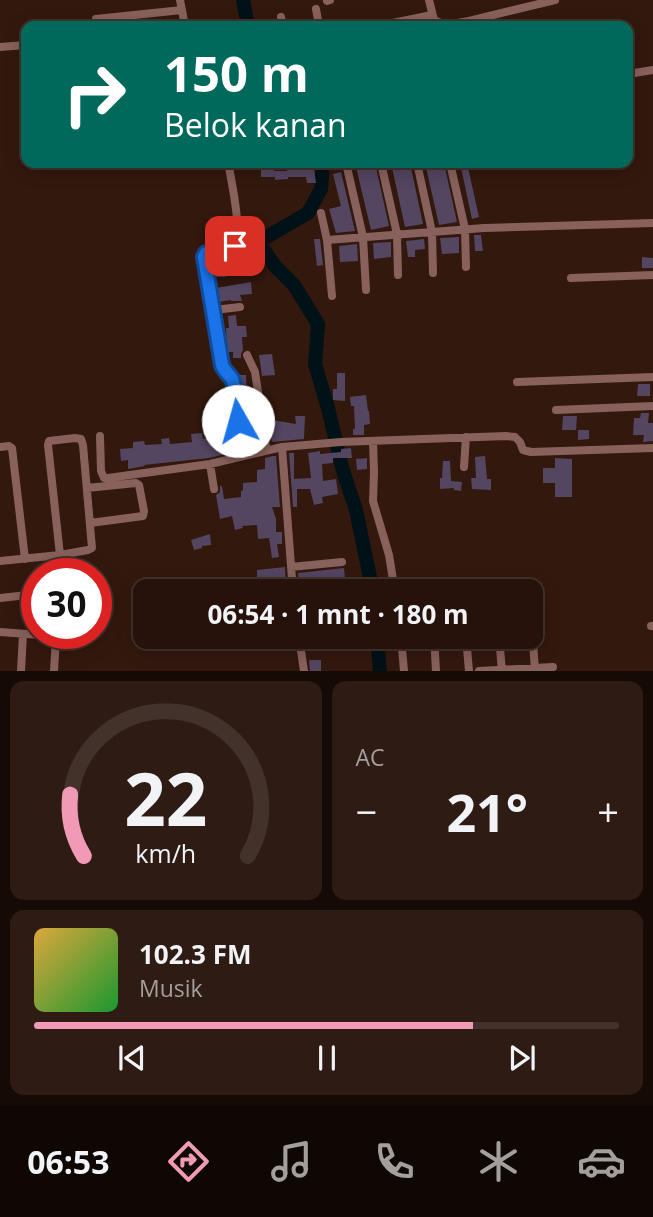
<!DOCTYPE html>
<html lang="id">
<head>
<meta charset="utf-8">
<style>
	:root { --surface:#26120a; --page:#2e1b13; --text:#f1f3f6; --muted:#a49e9c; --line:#42322b; --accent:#f09ab5 }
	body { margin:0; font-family:"Open Sans",sans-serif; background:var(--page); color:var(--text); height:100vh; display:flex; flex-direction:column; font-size:26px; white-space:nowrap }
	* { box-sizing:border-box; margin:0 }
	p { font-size:23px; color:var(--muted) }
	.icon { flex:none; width:38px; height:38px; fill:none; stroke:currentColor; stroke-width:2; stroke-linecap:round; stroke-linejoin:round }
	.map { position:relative; height:671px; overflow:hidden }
	.side { display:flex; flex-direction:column; gap:10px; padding:10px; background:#150a06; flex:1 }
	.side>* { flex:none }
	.hud { position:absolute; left:21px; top:21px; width:612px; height:147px; border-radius:14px; box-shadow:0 4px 18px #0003,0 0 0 2px var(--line); background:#00695c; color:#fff; overflow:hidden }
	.speed { position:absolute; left:21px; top:558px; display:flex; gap:14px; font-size:35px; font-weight:700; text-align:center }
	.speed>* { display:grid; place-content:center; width:91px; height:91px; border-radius:50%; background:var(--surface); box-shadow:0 4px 18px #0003,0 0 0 2px var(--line); line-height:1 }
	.speed .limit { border:10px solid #d22; background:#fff; color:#111 }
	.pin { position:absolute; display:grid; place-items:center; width:60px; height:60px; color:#fff; margin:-30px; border-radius:14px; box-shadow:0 4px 10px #0006 }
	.me { position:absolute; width:77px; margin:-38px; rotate:353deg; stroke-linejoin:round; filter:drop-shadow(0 0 5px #0008) }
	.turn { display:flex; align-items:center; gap:24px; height:147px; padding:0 28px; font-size:32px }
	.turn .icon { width:91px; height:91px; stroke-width:2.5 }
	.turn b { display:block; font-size:49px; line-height:60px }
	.big { font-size:52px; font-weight:700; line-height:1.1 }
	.side .card { flex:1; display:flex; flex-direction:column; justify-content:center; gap:10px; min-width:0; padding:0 24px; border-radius:14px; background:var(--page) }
	.side .dial { align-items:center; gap:0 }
	.dial svg { height:182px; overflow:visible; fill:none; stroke:var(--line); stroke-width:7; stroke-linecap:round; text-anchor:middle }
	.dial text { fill:var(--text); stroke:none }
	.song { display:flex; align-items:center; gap:21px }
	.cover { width:84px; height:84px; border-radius:10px; background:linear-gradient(135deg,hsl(40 70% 55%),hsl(130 70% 35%)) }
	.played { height:7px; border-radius:4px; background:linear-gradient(90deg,var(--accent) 75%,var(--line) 75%) }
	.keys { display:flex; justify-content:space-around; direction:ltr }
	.heat { display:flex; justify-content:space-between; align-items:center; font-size:38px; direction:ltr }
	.side .tiles { flex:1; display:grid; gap:10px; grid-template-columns:1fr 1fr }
	.card:last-child { grid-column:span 2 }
	.trip { position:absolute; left:133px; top:579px; width:410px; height:70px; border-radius:14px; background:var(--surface); box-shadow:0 4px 18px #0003,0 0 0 2px var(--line); font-weight:700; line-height:70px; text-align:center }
	.tab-bar { display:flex; height:112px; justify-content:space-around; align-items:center; background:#0f0704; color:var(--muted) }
	.tab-bar .icon { width:49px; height:49px }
	.tab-bar .selected { color:var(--accent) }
	.tab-bar b { font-size:32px; color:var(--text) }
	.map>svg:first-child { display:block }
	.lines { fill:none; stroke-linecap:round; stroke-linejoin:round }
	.river { stroke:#001117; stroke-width:14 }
	.building { fill:#544560 }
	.street { stroke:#88615c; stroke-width:8 }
	.route-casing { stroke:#114b97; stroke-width:18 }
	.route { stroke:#1a73e8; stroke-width:12 }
</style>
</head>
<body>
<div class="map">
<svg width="653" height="671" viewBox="0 0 653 671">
	<rect width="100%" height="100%" fill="#33180d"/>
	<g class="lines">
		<path class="river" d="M243,0L248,26
			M323,163L321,189L308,213L258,242L275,266L294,285L318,324L315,364L328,408L343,471L356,510L373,592
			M377,637L380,671"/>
	</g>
	<path class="building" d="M261,163H274V171H287L286,163H298V169L314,168L316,183H307L306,177H288V179L275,180V177H261Z
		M355,163H375L389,226L371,230Z
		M391,163H410L423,224L405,227Z
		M425,163H444L457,222L439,225Z
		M460,163H467L479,217L472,219Z
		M341,172L355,231L336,233L329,209L341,206L333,174Z
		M474,235H481L483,251H475Z
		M459,237V253L442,254L440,238Z
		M314,239H320L323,265L317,266Z
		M424,239L425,249L415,250V257H408L406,241Z
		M391,242V257L374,259L373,243Z
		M357,244L358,261L340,262L339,246Z
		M642,257L653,258V268H642Z
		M216,265H226V277H216Z
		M251,282L252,294L240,295L242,301H231V300L218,302L216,288Z
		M236,315L237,326H246L247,337H242L243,350L241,354V358H233V352H227L226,328H229L228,316Z
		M272,354L275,375L262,376L259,355Z
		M337,373H345V401L333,400V389H337Z
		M237,375H246L247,394H249L250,404L242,405L240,380Z
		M638,384H650V396H637Z
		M366,395L368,411H369L370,424L364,425V435H353V429H355L354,406H351L350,397Z
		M641,413H649L648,423H653V441L643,442L644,435H633L634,418H640Z
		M295,416H305L304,439L272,442L271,430L272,420L296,424Z
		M563,416H577L576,430H562Z
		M257,426L259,446L209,458L144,465L145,466L128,469V460L121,461L120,449L133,448V442L144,441L145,445L162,444L161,439L169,438L170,444L192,442L191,434L202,433L203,439L220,435V433L236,432V427L241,429Z
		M578,430H589V439L578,440Z
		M351,448L352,458H333V463L322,464L323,481L336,479L338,494L322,497L323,503L314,505L310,489H297V507H293L289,453H294V479L311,478L308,453L320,451V454L341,452V449Z
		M273,456H276L280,507H272L276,519V532H282V544H277L279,557L272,558L269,538L258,539L257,525L242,526L243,528L235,530L232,516L220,519L216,495L220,492V486H222L224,499L241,497V491L243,490V483L257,482V470L265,469V458Z
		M485,456L487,479H491V490L472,489L471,478H476L475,457Z
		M367,458V469L357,470L356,459Z
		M555,458L572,459V497H555V483H543V468H555Z
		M443,461H450L451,481L462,482L461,491L454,490V488L440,489V478H442Z
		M210,534L211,545L202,546V548L194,550L191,540Z
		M285,567L286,591L260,592V586H257V570Z
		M344,568L345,578H350V587L317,591H299L298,573Z
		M309,660H321V671H310Z"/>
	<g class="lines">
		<path class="street" d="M180,0L185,26
			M429,0L434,20L445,25L469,21L555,0
			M327,1L330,0
			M316,9L319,26
			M281,17L283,26
			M96,19L182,10
			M378,26L432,15
			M0,47L26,45
			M628,74L653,70
			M210,163L212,166L226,165L229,167C232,185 242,230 235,246L206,253L204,256L222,365L224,371L233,381L237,421L240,422L263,419L266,449
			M346,163L363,237L366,290
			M381,163L397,234L398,275
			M417,163L432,232L433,273
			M450,163L465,229L466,267
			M321,213L327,240L332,296
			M327,240L484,228L653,223
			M571,278L653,275
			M214,310L240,307
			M247,355L255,372L262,419
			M517,382L653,377
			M556,410L653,406
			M100,436L101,471L104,478H108L210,464L282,447L341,442L506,436L515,437L520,442L523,450L531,452L653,448
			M75,438L81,439L83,445L92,548L88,550L60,555L48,445L49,441Z
			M373,441L374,472L373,501L389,555L395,592
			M0,447L9,446L12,448L25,559
			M282,447L293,592
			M210,464L214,489
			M464,467L466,437
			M87,488L136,483L139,485L144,511L143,516L90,523
			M0,561L60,555L62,574
			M291,567L342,562
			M0,598L37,594
			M651,626H653
			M532,627L535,671
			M0,632L54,636L56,638L54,671
			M299,637L304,671
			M401,637L404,671
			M434,637L436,671
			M466,637L469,671
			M499,637L502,671
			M21,671L23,634
			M479,671L553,667"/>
	</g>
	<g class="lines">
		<defs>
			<path id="route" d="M235,246L206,253L204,257L222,365C224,371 229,374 232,379C236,385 234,411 238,421"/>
		</defs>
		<use href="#route" class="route-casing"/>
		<use href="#route" class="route"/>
	</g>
</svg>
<div class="speed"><div class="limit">30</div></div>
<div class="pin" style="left:235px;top:246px;background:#d93025"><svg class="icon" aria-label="arrive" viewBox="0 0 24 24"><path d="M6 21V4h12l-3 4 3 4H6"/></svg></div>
<svg class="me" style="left:238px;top:421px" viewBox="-20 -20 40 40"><circle r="19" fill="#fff"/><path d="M0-13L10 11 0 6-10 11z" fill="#1a73e8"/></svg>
<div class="trip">06:54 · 1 mnt · 180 m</div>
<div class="hud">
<div class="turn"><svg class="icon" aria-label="right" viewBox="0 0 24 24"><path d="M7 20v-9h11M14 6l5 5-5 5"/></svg><div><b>150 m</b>Belok kanan</div></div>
</div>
</div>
<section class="side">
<div class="tiles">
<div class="card dial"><svg viewBox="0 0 100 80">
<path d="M14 69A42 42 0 1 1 86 69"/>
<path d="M14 69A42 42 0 0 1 8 42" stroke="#f09ab5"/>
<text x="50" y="56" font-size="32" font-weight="700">22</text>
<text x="50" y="72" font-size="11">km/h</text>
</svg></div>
<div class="card"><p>AC</p>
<div class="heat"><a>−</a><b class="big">21°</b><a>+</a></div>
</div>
<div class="card">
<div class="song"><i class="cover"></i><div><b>102.3 FM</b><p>Musik</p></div></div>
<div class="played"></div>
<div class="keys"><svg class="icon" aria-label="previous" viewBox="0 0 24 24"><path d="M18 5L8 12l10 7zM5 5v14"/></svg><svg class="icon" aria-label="pause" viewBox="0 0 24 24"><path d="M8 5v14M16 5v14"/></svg><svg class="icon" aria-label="next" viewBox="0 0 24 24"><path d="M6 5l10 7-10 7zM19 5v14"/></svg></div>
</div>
</div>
</section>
<nav class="tab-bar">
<b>06:53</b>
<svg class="icon selected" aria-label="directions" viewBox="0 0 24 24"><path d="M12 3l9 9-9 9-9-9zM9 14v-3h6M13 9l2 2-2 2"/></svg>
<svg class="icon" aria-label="music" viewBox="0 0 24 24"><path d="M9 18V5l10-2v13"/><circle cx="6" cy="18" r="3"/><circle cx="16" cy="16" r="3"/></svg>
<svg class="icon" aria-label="phone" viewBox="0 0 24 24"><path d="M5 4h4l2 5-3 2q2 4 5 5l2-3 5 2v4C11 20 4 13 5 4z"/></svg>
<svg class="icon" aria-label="climate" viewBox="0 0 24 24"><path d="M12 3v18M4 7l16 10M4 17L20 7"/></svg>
<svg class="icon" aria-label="car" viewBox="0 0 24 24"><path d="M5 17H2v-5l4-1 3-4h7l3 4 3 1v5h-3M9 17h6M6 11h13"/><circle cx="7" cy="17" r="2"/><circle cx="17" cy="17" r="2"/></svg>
</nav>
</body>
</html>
